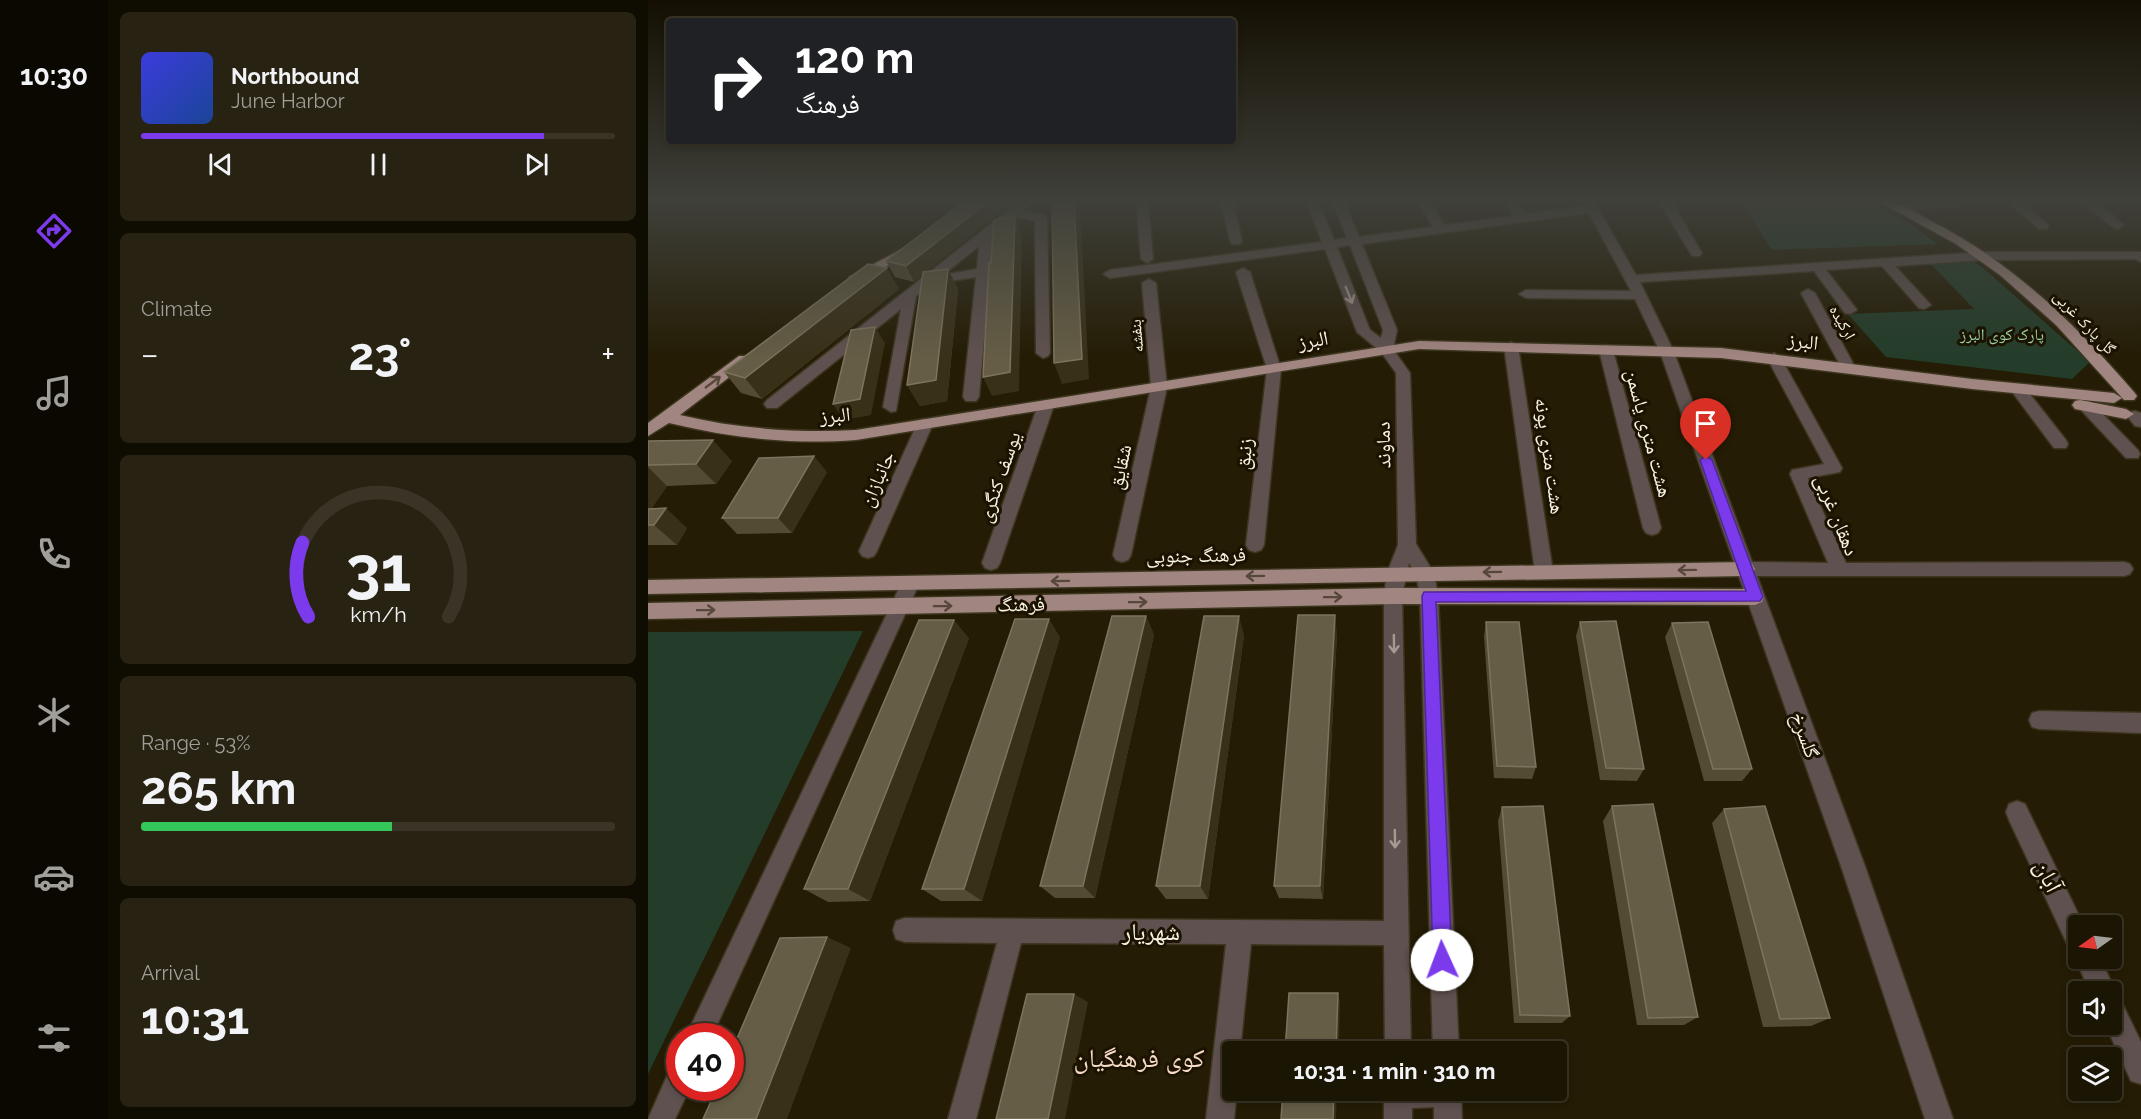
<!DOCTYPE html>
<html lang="en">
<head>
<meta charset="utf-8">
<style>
	:root { --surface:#1b1503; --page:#282212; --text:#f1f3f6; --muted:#a09f9a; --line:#393425; --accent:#7c3aed }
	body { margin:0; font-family:Raleway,"Noto Naskh Arabic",sans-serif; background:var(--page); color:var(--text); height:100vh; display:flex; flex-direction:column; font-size:22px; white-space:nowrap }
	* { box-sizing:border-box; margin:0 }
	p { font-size:20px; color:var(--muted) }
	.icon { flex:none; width:33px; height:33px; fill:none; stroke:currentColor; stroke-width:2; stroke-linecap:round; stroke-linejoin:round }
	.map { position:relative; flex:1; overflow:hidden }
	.drawer { display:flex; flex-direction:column; gap:12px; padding:12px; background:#0f0c02; width:540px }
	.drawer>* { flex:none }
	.guide { position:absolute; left:18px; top:18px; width:570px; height:126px; border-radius:6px; box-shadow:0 3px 9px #0003,0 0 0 2px var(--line); background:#202124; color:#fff; overflow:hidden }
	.needle { width:39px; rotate:256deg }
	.controls { position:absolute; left:1420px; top:915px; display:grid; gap:12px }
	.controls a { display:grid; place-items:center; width:54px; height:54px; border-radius:6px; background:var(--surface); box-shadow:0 3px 9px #0003,0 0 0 2px var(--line); font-size:30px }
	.speed { position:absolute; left:18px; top:1023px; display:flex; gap:12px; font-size:30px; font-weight:700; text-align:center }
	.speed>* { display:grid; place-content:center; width:78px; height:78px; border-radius:50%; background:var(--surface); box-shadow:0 3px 9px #0003,0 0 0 2px var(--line); line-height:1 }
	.speed .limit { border:9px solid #d22; background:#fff; color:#111 }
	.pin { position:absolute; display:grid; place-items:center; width:51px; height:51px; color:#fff; margin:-62px -26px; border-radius:50% 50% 50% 0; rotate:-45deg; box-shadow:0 0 6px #0007 }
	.pin .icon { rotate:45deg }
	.me { position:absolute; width:66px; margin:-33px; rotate:358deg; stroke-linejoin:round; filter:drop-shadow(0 0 4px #0008) }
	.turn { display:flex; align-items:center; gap:21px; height:126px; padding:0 30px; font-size:27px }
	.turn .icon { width:78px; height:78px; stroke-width:2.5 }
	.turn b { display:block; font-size:42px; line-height:51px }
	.big { font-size:45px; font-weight:700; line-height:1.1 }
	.drawer .widget { flex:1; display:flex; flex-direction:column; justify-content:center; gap:9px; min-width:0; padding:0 21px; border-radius:9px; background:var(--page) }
	.drawer .dial { align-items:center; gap:0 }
	.dial svg { height:156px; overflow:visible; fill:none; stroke:var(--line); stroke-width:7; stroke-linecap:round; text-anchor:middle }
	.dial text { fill:var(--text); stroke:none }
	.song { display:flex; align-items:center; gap:18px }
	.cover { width:72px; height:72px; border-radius:9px; background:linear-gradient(135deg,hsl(240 70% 55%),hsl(220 70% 35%)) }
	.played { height:6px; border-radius:3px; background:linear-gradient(90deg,var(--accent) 85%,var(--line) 85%) }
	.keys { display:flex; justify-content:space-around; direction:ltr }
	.heat { display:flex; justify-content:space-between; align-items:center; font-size:33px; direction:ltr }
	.charge { height:9px; border-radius:4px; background:linear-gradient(90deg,#34c759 53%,var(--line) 0) }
	.trip { position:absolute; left:574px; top:1041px; width:345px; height:60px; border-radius:6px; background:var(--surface); box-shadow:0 3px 9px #0003,0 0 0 2px var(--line); font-weight:700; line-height:60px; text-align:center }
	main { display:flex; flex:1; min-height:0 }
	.menu { display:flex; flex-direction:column; width:108px; justify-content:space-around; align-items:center; background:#0b0801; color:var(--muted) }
	.menu .icon { width:42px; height:42px }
	.menu .current { color:var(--accent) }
	.menu b { font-size:27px; color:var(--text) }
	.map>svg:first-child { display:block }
	.green { fill:#243d2a }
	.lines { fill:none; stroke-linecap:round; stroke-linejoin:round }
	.minor-casing { stroke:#3d361f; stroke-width:3 }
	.major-casing { stroke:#3d361f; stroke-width:3 }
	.minor { fill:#5f514f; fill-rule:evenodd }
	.major { fill:#a18580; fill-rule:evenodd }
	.wall { fill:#534b32 }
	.shaded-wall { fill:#393018 }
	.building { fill:#655d45; stroke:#7c745e; stroke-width:1.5 }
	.oneway { stroke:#a49a92 }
	.oneway2 { stroke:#57463a }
	.route { fill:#7c3aed; stroke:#51269a; stroke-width:1.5 }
	.labels { text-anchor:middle; stroke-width:6; stroke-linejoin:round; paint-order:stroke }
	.far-street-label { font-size:16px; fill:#f8f3e4; stroke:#1b1300 }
	.far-park-label { font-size:16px; fill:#9bd2a7; stroke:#1b1300 }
	.street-label { font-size:20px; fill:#f8f3e4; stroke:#1b1300 }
	.near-street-label { font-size:24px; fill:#f8f3e4; stroke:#1b1300 }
	.near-neighbourhood-label { font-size:26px; fill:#f6dbc7; stroke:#1b1300 }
</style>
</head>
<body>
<main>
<nav class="menu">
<b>10:30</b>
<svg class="icon current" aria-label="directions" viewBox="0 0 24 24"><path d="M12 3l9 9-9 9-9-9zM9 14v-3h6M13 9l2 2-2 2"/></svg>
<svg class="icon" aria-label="music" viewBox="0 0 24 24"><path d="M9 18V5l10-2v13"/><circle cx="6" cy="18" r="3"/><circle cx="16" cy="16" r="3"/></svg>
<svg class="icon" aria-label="phone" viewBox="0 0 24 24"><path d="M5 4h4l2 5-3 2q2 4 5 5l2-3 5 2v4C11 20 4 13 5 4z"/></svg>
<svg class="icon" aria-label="climate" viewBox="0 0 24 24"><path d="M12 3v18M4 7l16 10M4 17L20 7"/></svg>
<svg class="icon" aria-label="car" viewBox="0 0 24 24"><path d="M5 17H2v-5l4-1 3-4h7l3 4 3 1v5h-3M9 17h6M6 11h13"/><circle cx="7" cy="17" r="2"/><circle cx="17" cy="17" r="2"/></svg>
<svg class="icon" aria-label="filters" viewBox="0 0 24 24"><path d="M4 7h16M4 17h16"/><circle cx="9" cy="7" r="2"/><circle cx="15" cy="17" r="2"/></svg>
</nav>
<section class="drawer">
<div class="widget">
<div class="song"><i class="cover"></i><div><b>Northbound</b><p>June Harbor</p></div></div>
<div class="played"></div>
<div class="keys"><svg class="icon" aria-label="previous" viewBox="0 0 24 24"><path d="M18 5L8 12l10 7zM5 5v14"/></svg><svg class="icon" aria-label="pause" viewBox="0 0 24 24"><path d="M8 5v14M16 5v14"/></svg><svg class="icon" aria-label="next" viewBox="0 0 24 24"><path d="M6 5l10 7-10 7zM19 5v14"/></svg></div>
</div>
<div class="widget"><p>Climate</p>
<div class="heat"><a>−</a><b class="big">23°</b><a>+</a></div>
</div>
<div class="widget dial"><svg viewBox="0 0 100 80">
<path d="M14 69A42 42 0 1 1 86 69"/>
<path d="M14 69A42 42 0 0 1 11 31" stroke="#7c3aed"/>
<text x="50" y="56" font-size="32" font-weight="700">31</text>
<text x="50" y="72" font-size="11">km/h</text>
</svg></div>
<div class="widget"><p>Range · 53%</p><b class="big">265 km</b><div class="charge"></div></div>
<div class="widget"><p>Arrival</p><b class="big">10:31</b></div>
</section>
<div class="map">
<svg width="1493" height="1119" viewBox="0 0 1493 1119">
	<rect width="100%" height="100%" fill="#241c04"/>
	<path class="green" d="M1092,201H1219L1264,225L1289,244L1124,250Z
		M1319,257L1334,267L1442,362L1424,379L1238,357L1200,314L1326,309L1281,262Z
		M215,631L0,1074V632Z"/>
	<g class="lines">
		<defs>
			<path id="minor" d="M372,201H386L375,211L397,215L399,218L402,353L400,356L395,358L388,353L387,221L367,217L345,235L331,397L328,401H318L315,397L328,277L283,284L268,296L248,411L243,412L235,407L253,309L129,408H119L116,404L119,400ZM331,246L329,269L295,275Z
				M488,201H500L505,259L499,263L493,259Z
				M573,201H585L594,241L592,244H584L582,241Z
				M658,201H670L686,240L699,238L684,201H696L711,237L785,227L770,201H782L796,225L866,216L857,201H869L877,214L937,206L934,201H946L988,275L1335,252H1493V262L1487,259L1335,260L1247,266L1283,305L1276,309L1271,308L1234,266L1178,270L1209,310L1202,314L1197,313L1166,271L992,282L1026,352L1104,562L1180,563L1142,474L1144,470L1176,464L1119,358L1126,353L1133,358L1194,468L1192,472L1160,478L1198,563L1476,562L1482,564L1485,569L1482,574L1476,576H1109L1218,869L1305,1119H1277L1194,869L1012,352L987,299L878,298L871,294L878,290L983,291L941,213L714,244L749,330L745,349L762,373L768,544L786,573L790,596L811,1052H785L772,596L768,574L761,563L754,596L763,1052H737L736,945L603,944L592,1052H585V1090H589L586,1119H558L578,944L373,943L328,1119H300L349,943L257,942L248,939L245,930L248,921L257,918L736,921V596L739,573L750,545L748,373L733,352L709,332L677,249L462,278L455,274L462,270L674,242ZM702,245L735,330L733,338L722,330L689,247Z
				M1011,201H1023L1054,253L1052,256H1044Z
				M1276,201H1319L1313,205L1248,212L1242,208L1248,204Z
				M1359,201H1373L1401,226L1399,229H1391Z
				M1433,201H1447L1476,225L1470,229L1466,228Z
				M595,268L602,272L633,369L616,545L613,550L607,552L601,550L598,545L619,369L588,272Z
				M501,279L508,283L519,387L483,555L480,560L474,562L468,560L465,555L503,387L494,283Z
				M1160,289L1167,293L1207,367L1205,370H1195L1193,367L1153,293Z
				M863,342L870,346L905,572L902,577L896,579L890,577L887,572L856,346Z
				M958,345L965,350L1013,528L1010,533L1004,535L998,533L995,528L951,350Z
				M1373,388L1378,389L1418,440L1420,444L1418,448H1406L1368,397L1365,393L1368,389Z
				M398,400L406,405L352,563L349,568L343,570L337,568L334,563L390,405Z
				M1438,401L1443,402L1490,450L1492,454L1490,458H1478L1433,410L1430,406Z
				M1487,411L1493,413V427L1487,426L1479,416L1482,412Z
				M277,419L283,420L285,424L229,551L226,556L220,558L214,556L211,551L269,424L271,420Z
				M262,577L269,579L271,584L64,1036H38L253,584L255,579Z
				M1391,711L1493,713V733L1391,729L1384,727L1381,720L1384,713Z
				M1369,801L1377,804L1436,926H1431V958H1452L1468,992L1465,998L1473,1001L1493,1042V1084L1483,1081L1457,1024H1464V992H1442L1427,958L1429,952L1422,950L1361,820L1358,812L1361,804Z
				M32,1066V1088H42L27,1119H0L22,1069Z
				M736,1090H813L814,1119H786V1107L764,1108V1119H736Z"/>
			<path id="major" d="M1230,201C1251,201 1267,212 1285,222C1365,263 1428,325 1486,392L1489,396L1486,400H1476L1408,325L1352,275L1308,244Z
				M260,246L264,247L266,250L264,253L213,280L208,281L201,277Z
				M771,341L1073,348L1324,379L1466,393L1474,398L1466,403L1324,389L1073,358L771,349L208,440C144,445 83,438 21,423L0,436V423L91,356H101L103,359L101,362L32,415C90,429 149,433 208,430Z
				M1432,400L1478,409L1486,414L1478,419L1427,409L1424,405L1427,401Z
				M1098,562L1104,564L1107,569L1104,574L1098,576L0,594V580Z
				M745,588L1107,589L1114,592L1116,597L1114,602L1107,605L745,604L0,619V603Z"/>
		</defs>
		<use href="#minor" class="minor-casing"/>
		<use href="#major" class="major-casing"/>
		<use href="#minor" class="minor"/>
		<use href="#major" class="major"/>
	</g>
	<path class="wall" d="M317,201H366L278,272L300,269L310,289L299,401L272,406L259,385L274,275L266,282L247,277L238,261Z
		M251,289L114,399L93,393L76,372Z
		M0,441L84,461L68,484L19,486L3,509L39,528L29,545H0Z
		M179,472L144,533L89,534L74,518Z
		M498,616L506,635L447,898H407L392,886Z
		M838,622L888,767L884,779L846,778L836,636Z
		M932,622L996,769L989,781L952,780L928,636Z
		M1024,623L1104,769L1094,781H1056L1017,637Z
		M689,634L675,899L631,898L626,886Z
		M596,635L560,899H518L508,886Z
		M412,637L334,901H293L274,889Z
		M321,638L222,901L180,902L156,889Z
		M964,806L1050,1017L1036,1025H989L955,821Z
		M854,807L922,1016L914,1023H866L850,821Z
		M1076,809L1182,1018L1163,1026L1115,1027L1064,823Z"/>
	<path class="shaded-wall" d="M341,201H366L266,282L258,266Z
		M426,201H431L432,205L441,379L414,384L406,363Z
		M367,217L374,235L371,391L344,396L335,377Z
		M239,268L251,289L114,399L97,378Z
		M300,269L310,289L299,401L272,406L259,385Z
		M227,327L237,343L223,415L196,420L185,404Z
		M65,440L84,461L68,484L48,464Z
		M166,456L179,472L144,533L130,518Z
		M0,467L19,486L0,513Z
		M18,508L39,528L29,545L6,525Z
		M687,615L689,634L675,899L672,886Z
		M498,616L506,635L447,898L435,886Z
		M591,616L596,635L560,899L552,886Z
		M401,619L412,637L334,901L316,889Z
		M306,620L321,638L222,901L200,889Z
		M179,937L203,948L139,1119H108Z
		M690,993L692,1002L691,1052H688Z
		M426,994L440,1002L417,1119H400Z
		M686,1090H689L688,1119H685Z"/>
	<path class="building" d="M317,201H341L258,266L238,261Z
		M404,201H426L434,359L406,363Z
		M367,217L362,372L335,377L341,263H343L346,220Z
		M220,264L239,268L97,378L76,372Z
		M300,269L288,380L259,385L275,272Z
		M227,327L212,399L185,404L203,330Z
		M65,440L48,464L0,465V441Z
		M166,456L130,518H74L111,458Z
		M18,508L6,525H0V509Z
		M650,615H687L672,886H626Z
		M464,616H498L435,886H392Z
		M556,616H591L552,886H508Z
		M367,619H401L316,889H274Z
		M271,620H306L200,889H156Z
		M968,621L996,769L958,768L932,622Z
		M838,622H871L888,767L849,766Z
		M1060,622L1104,769H1065L1024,623Z
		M1005,804L1050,1017L1000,1018L964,806Z
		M895,806L922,1016L872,1015L854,807Z
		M1117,806L1182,1018L1132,1019L1076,809Z
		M179,937L108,1119H55L69,1088H82V1055L132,938Z
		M641,993H690L688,1052H637Z
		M379,994H426L400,1119H348Z
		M635,1090H686L685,1119H633Z"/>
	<defs><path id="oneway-shaft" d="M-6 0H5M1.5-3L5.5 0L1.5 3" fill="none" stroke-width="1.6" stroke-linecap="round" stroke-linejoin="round" transform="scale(1.5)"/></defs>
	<g class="oneway">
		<use href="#oneway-shaft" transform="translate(701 295) rotate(68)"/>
		<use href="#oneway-shaft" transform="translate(746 644) rotate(89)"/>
		<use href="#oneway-shaft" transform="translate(747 839) rotate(89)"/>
	</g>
	<g class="oneway2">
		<use href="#oneway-shaft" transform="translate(65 382) rotate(-37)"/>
		<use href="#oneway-shaft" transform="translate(1039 570) rotate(179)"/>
		<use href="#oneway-shaft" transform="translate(844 572) rotate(179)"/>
		<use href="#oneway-shaft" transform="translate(607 576) rotate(179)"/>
		<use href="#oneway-shaft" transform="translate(412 581) rotate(179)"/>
		<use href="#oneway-shaft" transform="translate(685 597) rotate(-1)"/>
		<use href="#oneway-shaft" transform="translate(490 602) rotate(-1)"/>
		<use href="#oneway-shaft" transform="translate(295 606) rotate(-1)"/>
		<use href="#oneway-shaft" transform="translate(58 610) rotate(-1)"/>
	</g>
	<linearGradient id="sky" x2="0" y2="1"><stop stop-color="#140f02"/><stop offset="0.56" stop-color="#3f403a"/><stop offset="1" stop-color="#3f403a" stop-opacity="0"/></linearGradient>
	<rect width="1493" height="358" fill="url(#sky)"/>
	<path class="route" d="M1058,456L1064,460L1115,597L1112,601L788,602L804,960L801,967L794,970L788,967L785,960L774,596L776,592L1098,591L1052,460Z"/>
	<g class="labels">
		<g class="far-street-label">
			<text transform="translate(1195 322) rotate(61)" y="6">ارکیده</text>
			<text transform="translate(1437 322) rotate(46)" y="6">گل پارک غربی</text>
			<text transform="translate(488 336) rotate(-95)" y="6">بنفشه</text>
		</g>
		<g class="far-park-label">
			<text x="1354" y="340">پارک کوی البرز</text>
		</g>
		<g class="street-label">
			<text transform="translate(665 340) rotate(-10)" y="7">البرز</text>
			<text transform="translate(1155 341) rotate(7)" y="7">البرز</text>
			<text transform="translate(187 415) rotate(-5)" y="7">البرز</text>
			<text transform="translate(1001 433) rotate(75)" y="7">هشت متری یاسمن</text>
			<text transform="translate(735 445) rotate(-91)" y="7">دماوند</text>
			<text transform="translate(596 454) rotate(-84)" y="7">زنبق</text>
			<text transform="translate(902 456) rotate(82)" y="7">هشت متری پونه</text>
			<text transform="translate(472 467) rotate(-78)" y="7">شقایق</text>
			<text transform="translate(351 477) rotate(-71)" y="7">یوسف کنگری</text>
			<text transform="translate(229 479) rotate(-66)" y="7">جانبازان</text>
			<text transform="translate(1189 515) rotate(68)" y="7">دهقان غربی</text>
			<text transform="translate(548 555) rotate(-1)" y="7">فرهنگ جنوبی</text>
			<text transform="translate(373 604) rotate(-1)" y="7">فرهنگ</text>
			<text transform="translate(1157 735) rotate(70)" y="7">گلسرخ</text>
		</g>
		<g class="near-street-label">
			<text transform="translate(1400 876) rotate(64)" y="8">آبان</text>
			<text x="503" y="940">شهریار</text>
		</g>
		<g class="near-neighbourhood-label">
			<text x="491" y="1067">کوی فرهنگیان</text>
		</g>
	</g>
</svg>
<div class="controls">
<a><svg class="needle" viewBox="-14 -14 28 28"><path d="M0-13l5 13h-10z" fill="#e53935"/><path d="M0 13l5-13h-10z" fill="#a09f9a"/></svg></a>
<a><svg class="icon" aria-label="sound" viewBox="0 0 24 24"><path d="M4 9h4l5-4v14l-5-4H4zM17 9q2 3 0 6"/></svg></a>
<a><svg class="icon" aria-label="layers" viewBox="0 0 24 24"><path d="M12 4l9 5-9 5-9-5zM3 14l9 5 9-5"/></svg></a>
</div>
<div class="speed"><div class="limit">40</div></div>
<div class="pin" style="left:1058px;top:460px;background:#d93025"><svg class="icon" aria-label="arrive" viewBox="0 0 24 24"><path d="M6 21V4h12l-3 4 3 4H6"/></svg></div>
<svg class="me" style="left:794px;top:960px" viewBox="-20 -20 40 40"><circle r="19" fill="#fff"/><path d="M0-13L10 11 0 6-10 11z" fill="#7c3aed"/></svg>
<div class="trip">10:31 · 1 min · 310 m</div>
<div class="guide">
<div class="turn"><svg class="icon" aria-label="right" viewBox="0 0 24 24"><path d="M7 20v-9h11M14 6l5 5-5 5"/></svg><div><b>120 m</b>فرهنگ</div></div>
</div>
</div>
</main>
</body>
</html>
